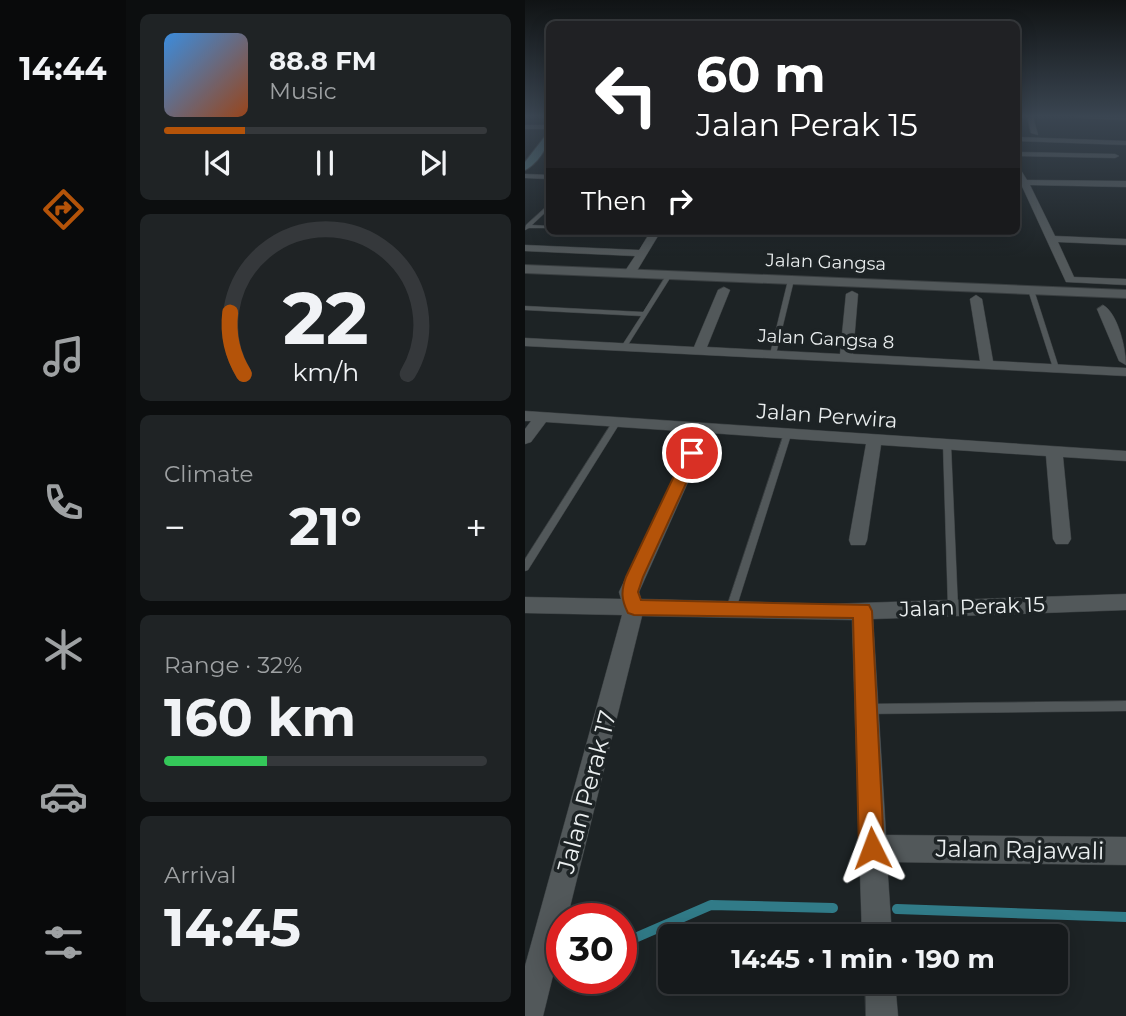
<!DOCTYPE html>
<html lang="en">
<head>
<meta charset="utf-8">
<style>
	:root { --surface:#161a1c; --page:#1f2325; --text:#f1f3f6; --muted:#9ea1a3; --line:#35383b; --accent:#b45309 }
	body { margin:0; font-family:Montserrat,sans-serif; background:var(--page); color:var(--text); height:100vh; display:flex; flex-direction:column; font-size:26px; white-space:nowrap }
	* { box-sizing:border-box; margin:0 }
	p { font-size:23px; color:var(--muted) }
	.icon { flex:none; width:38px; height:38px; fill:none; stroke:currentColor; stroke-width:2; stroke-linecap:round; stroke-linejoin:round }
	.map { position:relative; flex:1; overflow:hidden }
	.drawer { display:flex; flex-direction:column; gap:14px; padding:14px; background:#0c0e0f; width:399px }
	.drawer>* { flex:none }
	.banner { position:absolute; left:21px; top:21px; width:474px; height:214px; border-radius:10px; box-shadow:0 4px 18px #0003,0 0 0 2px var(--line); background:#202124; color:#fff; overflow:hidden }
	.speed { position:absolute; left:21px; top:903px; display:flex; gap:14px; font-size:35px; font-weight:700; text-align:center }
	.speed>* { display:grid; place-content:center; width:91px; height:91px; border-radius:50%; background:var(--surface); box-shadow:0 4px 18px #0003,0 0 0 2px var(--line); line-height:1 }
	.speed .limit { border:10px solid #d22; background:#fff; color:#111 }
	.pin { position:absolute; display:grid; place-items:center; width:60px; height:60px; color:#fff; margin:-30px; border:4px solid #fff; border-radius:50%; box-shadow:0 2px 7px #0007 }
	.me { position:absolute; width:77px; margin:-38px; rotate:357deg; stroke-linejoin:round; filter:drop-shadow(0 0 5px #0008) }
	.turn { display:flex; align-items:center; gap:24px; height:147px; padding:0 35px; font-size:32px }
	.turn .icon { width:91px; height:91px; stroke-width:2.5 }
	.turn b { display:block; font-size:49px; line-height:60px }
	.then { display:flex; align-items:center; height:66px; padding:0 35px; background:#0003; gap:14px; font-size:26px }
	.big { font-size:52px; font-weight:700; line-height:1.1 }
	.drawer .tile { flex:1; display:flex; flex-direction:column; justify-content:center; gap:10px; min-width:0; padding:0 24px; border-radius:10px; background:var(--page) }
	.drawer .dial { align-items:center; gap:0 }
	.dial svg { height:182px; overflow:visible; fill:none; stroke:var(--line); stroke-width:7; stroke-linecap:round; text-anchor:middle }
	.dial text { fill:var(--text); stroke:none }
	.song { display:flex; align-items:center; gap:21px }
	.cover { width:84px; height:84px; border-radius:10px; background:linear-gradient(135deg,hsl(210 70% 55%),hsl(20 70% 35%)) }
	.played { height:7px; border-radius:4px; background:linear-gradient(90deg,var(--accent) 25%,var(--line) 25%) }
	.keys { display:flex; justify-content:space-around; direction:ltr }
	.heat { display:flex; justify-content:space-between; align-items:center; font-size:38px; direction:ltr }
	.charge { height:10px; border-radius:5px; background:linear-gradient(90deg,#34c759 32%,var(--line) 0) }
	.trip { position:absolute; left:133px; top:924px; width:410px; height:70px; border-radius:10px; background:var(--surface); box-shadow:0 4px 18px #0003,0 0 0 2px var(--line); font-weight:700; line-height:70px; text-align:center }
	main { display:flex; flex:1; min-height:0 }
	.tabs { display:flex; flex-direction:column; width:126px; justify-content:space-around; align-items:center; background:#090a0b; color:var(--muted) }
	.tabs .icon { width:49px; height:49px }
	.tabs .on { color:var(--accent) }
	.tabs b { font-size:32px; color:var(--text) }
	.map>svg:first-child { display:block }
	.lines { fill:none; stroke-linecap:round; stroke-linejoin:round }
	.stream { stroke:#317b88; stroke-width:10 }
	.service-casing { stroke:#393e40; stroke-width:1 }
	.minor-casing { stroke:#393e40; stroke-width:1 }
	.tertiary-casing { stroke:#393e40; stroke-width:2 }
	.secondary-casing { stroke:#393e40; stroke-width:2 }
	.service { fill:#52585a; fill-rule:evenodd }
	.minor { fill:#52585a; fill-rule:evenodd }
	.tertiary { fill:#52585a; fill-rule:evenodd }
	.secondary { fill:#517178; fill-rule:evenodd }
	.route { fill:#b45309; stroke:#753606; stroke-width:2 }
	.labels { text-anchor:middle; stroke-width:7; stroke-linejoin:round; paint-order:stroke }
	.far-street-label { font-size:18px; fill:#eaeeef; stroke:#1d2325 }
	.street-label { font-size:21px; fill:#eaeeef; stroke:#1d2325 }
	.near-street-label { font-size:24px; fill:#eaeeef; stroke:#1d2325 }
</style>
</head>
<body>
<main>
<nav class="tabs">
<b>14:44</b>
<svg class="icon on" aria-label="directions" viewBox="0 0 24 24"><path d="M12 3l9 9-9 9-9-9zM9 14v-3h6M13 9l2 2-2 2"/></svg>
<svg class="icon" aria-label="music" viewBox="0 0 24 24"><path d="M9 18V5l10-2v13"/><circle cx="6" cy="18" r="3"/><circle cx="16" cy="16" r="3"/></svg>
<svg class="icon" aria-label="phone" viewBox="0 0 24 24"><path d="M5 4h4l2 5-3 2q2 4 5 5l2-3 5 2v4C11 20 4 13 5 4z"/></svg>
<svg class="icon" aria-label="climate" viewBox="0 0 24 24"><path d="M12 3v18M4 7l16 10M4 17L20 7"/></svg>
<svg class="icon" aria-label="car" viewBox="0 0 24 24"><path d="M5 17H2v-5l4-1 3-4h7l3 4 3 1v5h-3M9 17h6M6 11h13"/><circle cx="7" cy="17" r="2"/><circle cx="17" cy="17" r="2"/></svg>
<svg class="icon" aria-label="filters" viewBox="0 0 24 24"><path d="M4 7h16M4 17h16"/><circle cx="9" cy="7" r="2"/><circle cx="15" cy="17" r="2"/></svg>
</nav>
<section class="drawer">
<div class="tile">
<div class="song"><i class="cover"></i><div><b>88.8 FM</b><p>Music</p></div></div>
<div class="played"></div>
<div class="keys"><svg class="icon" aria-label="previous" viewBox="0 0 24 24"><path d="M18 5L8 12l10 7zM5 5v14"/></svg><svg class="icon" aria-label="pause" viewBox="0 0 24 24"><path d="M8 5v14M16 5v14"/></svg><svg class="icon" aria-label="next" viewBox="0 0 24 24"><path d="M6 5l10 7-10 7zM19 5v14"/></svg></div>
</div>
<div class="tile dial"><svg viewBox="0 0 100 80">
<path d="M14 69A42 42 0 1 1 86 69"/>
<path d="M14 69A42 42 0 0 1 8 42" stroke="#b45309"/>
<text x="50" y="56" font-size="32" font-weight="700">22</text>
<text x="50" y="72" font-size="11">km/h</text>
</svg></div>
<div class="tile"><p>Climate</p>
<div class="heat"><a>−</a><b class="big">21°</b><a>+</a></div>
</div>
<div class="tile"><p>Range · 32%</p><b class="big">160 km</b><div class="charge"></div></div>
<div class="tile"><p>Arrival</p><b class="big">14:45</b></div>
</section>
<div class="map">
<svg width="601" height="1016" viewBox="0 0 601 1016">
	<rect width="100%" height="100%" fill="#1d2325"/>
	<g class="lines">
		<path class="stream" d="M372,909L601,917
			M96,944L186,905L308,908"/>
		<defs>
			<path id="service" d="M20,161H24V163H20Z
				M22,206H24V209L7,225L24,226V228H4L0,230L1,225Z
				M142,274L147,275L101,348L99,349L96,347L116,316L0,310V306L118,312Z
				M266,278L269,280L251,354L248,356L245,354L263,280Z
				M504,289L509,290L534,368L533,369H529L528,368L503,290Z
				M88,421H94L95,423L3,570L0,571V559Z
				M259,433H265L266,435L211,609L210,612L206,613L202,612L201,609Z
				M422,442L426,445L433,608L432,611L428,612L424,611L423,608L418,445Z
				M601,701V711L342,714L338,713L336,709L338,705L342,704Z"/>
			<path id="minor" d="M502,116H508L513,135L506,133Z
				M550,116H601V120L553,118Z
				M0,125H24V129H0Z
				M492,137L601,141V145L492,141Z
				M492,152L590,154L594,156L590,158L492,156Z
				M492,164L502,180L601,181V187L505,185L530,236L601,239V245L533,242L549,277L601,279V285L541,282L495,182Z
				M0,174L24,175V179L0,178Z
				M126,231H136L110,274L104,277L98,274L110,256L0,251V245L114,250Z
				M199,287L205,290L182,347L315,354L321,294L327,291L333,294L328,354L455,361L445,299L451,295L457,299L468,361L601,368V376L0,346V338L169,347L193,290Z
				M578,305C593,313 601,349 601,365L594,361L572,309Z
				M0,411L601,451V461L538,457L546,539L543,544H531L528,539L521,456L356,445L342,540L340,545H326L324,540L341,444L185,433L114,592L116,599L306,604L601,594V610L348,619L361,835L601,837V865L362,862L367,936H337L327,620L117,616L42,919H37V939L18,1016H0V966L97,615L0,613V597L96,599L94,592L170,432L21,422L6,442L0,444V429L6,421H0Z
				M340,982H370L373,1016H341Z"/>
			<path id="tertiary" d="M0,265L601,290V298L0,273Z"/>
			<path id="secondary" d="M21,135H24C24,147 11,165 0,170V162Z"/>
		</defs>
		<use href="#service" class="service-casing"/>
		<use href="#minor" class="minor-casing"/>
		<use href="#tertiary" class="tertiary-casing"/>
		<use href="#secondary" class="secondary-casing"/>
		<use href="#service" class="service"/>
		<use href="#minor" class="minor"/>
		<use href="#tertiary" class="tertiary"/>
		<use href="#secondary" class="secondary"/>
	</g>
	<linearGradient id="sky" x2="0" y2="1"><stop stop-color="#101314"/><stop offset="0.45" stop-color="#3a4551"/><stop offset="1" stop-color="#3a4551" stop-opacity="0"/></linearGradient>
	<rect width="601" height="258" fill="url(#sky)"/>
	<path class="route" d="M167,448L175,453L118,577L113,592L116,600L344,605L347,611L359,848L355,857L347,861L338,857L334,848L328,618L109,615L103,613C96,599 96,591 101,577L160,453Z"/>
	<g class="labels">
		<g class="far-street-label">
			<text transform="translate(301 262) rotate(2)" y="6">Jalan Gangsa</text>
			<text transform="translate(301 339) rotate(3)" y="6">Jalan Gangsa 8</text>
		</g>
		<g class="street-label">
			<text transform="translate(302 416) rotate(4)" y="7">Jalan Perwira</text>
			<text transform="translate(447 607) rotate(-2)" y="7">Jalan Perak 15</text>
		</g>
		<g class="near-street-label">
			<text transform="translate(62 792) rotate(-75)" y="8">Jalan Perak 17</text>
			<text transform="translate(495 850) rotate(1)" y="8">Jalan Rajawali</text>
		</g>
	</g>
</svg>
<div class="speed"><div class="limit">30</div></div>
<div class="pin" style="left:167px;top:453px;background:#d93025"><svg class="icon" aria-label="arrive" viewBox="0 0 24 24"><path d="M6 21V4h12l-3 4 3 4H6"/></svg></div>
<svg class="me" style="left:347px;top:848px" viewBox="-20 -20 40 40"><path d="M0-17L14 15 0 8-14 15z" fill="#b45309" stroke="#fff" stroke-width="4"/></svg>
<div class="trip">14:45 · 1 min · 190 m</div>
<div class="banner">
<div class="turn"><svg class="icon" aria-label="left" viewBox="0 0 24 24"><path d="M17 20v-9H6M10 6l-5 5 5 5"/></svg><div><b>60 m</b>Jalan Perak 15</div></div>
<div class="then">Then<svg class="icon" aria-label="right" viewBox="0 0 24 24"><path d="M7 20v-9h11M14 6l5 5-5 5"/></svg></div>
</div>
</div>
</main>
</body>
</html>
